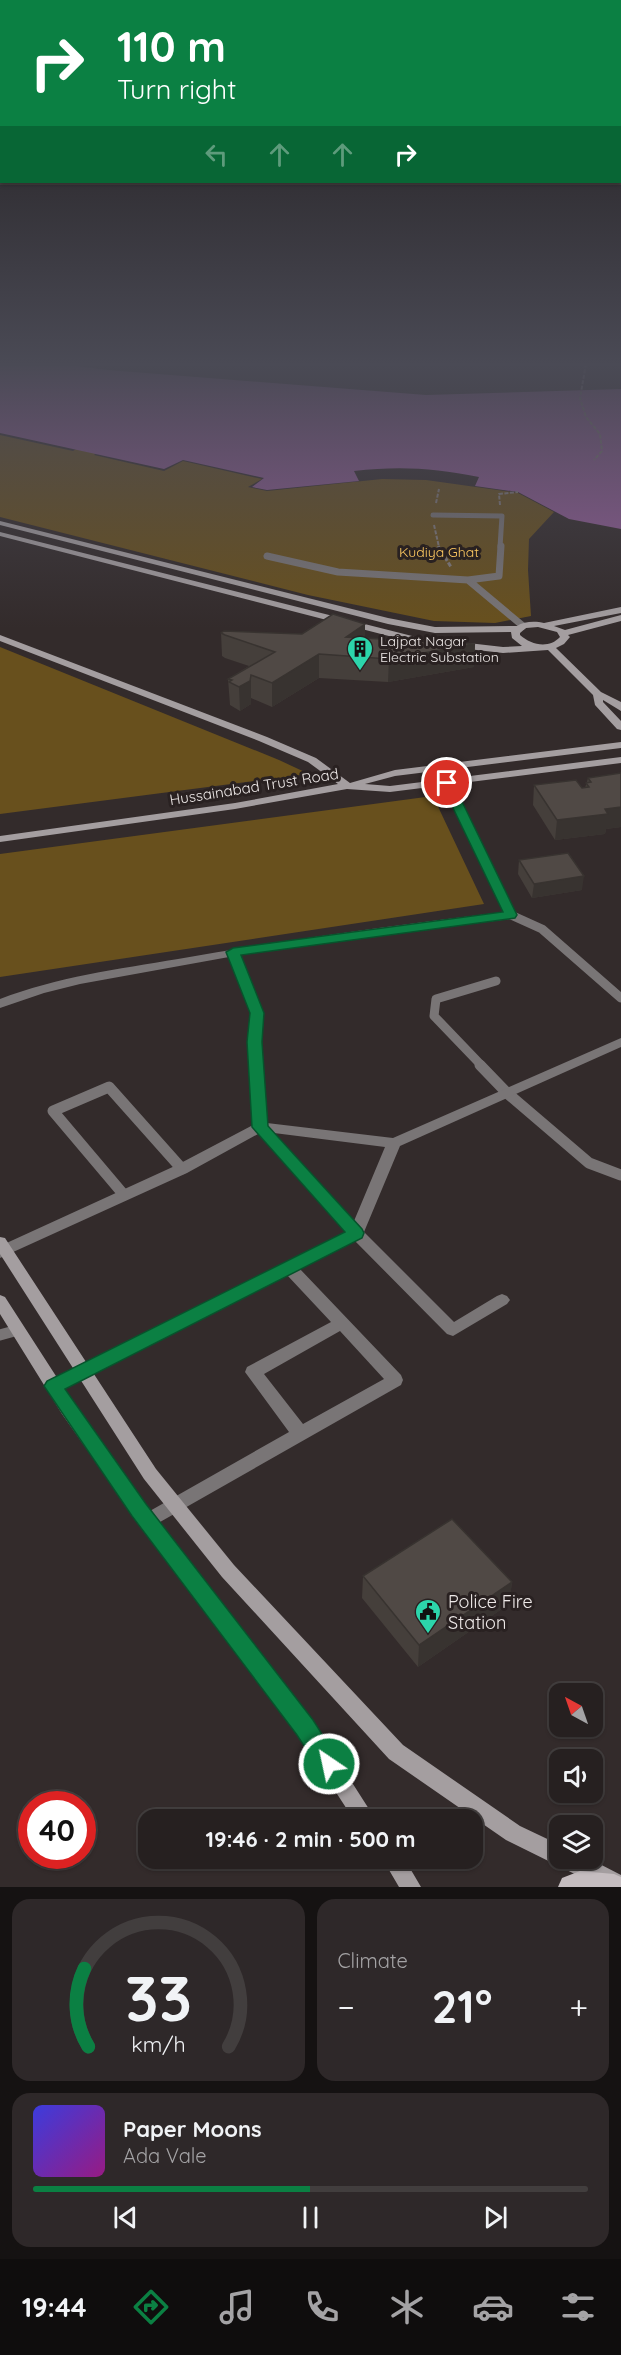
<!DOCTYPE html>
<html lang="en">
<head>
<meta charset="utf-8">
<style>
	:root { --surface:#262020; --page:#2e2829; --text:#f1f3f6; --muted:#a4a3a5; --line:#423e3e; --accent:#0b8043 }
	body { margin:0; font-family:Quicksand,sans-serif; background:var(--page); color:var(--text); height:100vh; display:flex; flex-direction:column; font-size:22px; white-space:nowrap }
	* { box-sizing:border-box; margin:0 }
	p { font-size:20px; color:var(--muted) }
	.icon { flex:none; width:33px; height:33px; fill:none; stroke:currentColor; stroke-width:2; stroke-linecap:round; stroke-linejoin:round }
	.map { position:relative; height:1887px; overflow:hidden }
	.panel { display:flex; flex-direction:column; gap:12px; padding:12px; background:#151212; flex:1 }
	.panel>* { flex:none }
	.hud { position:absolute; left:0px; top:0px; width:621px; height:183px; box-shadow:0 2px 4px #0004,0 0 0 2px var(--line); background:#0b8043; color:#fff; overflow:hidden }
	.needle { width:39px; rotate:320deg }
	.tools { position:absolute; left:549px; top:1683px; display:grid; gap:12px }
	.tools a { display:grid; place-items:center; width:54px; height:54px; border-radius:12px; background:var(--surface); box-shadow:0 2px 4px #0004,0 0 0 2px var(--line); font-size:30px }
	.speed { position:absolute; left:18px; top:1791px; display:flex; gap:12px; font-size:30px; font-weight:700; text-align:center }
	.speed>* { display:grid; place-content:center; width:78px; height:78px; border-radius:50%; background:var(--surface); box-shadow:0 2px 4px #0004,0 0 0 2px var(--line); line-height:1 }
	.speed .limit { border:9px solid #d22; background:#fff; color:#111 }
	.pin { position:absolute; display:grid; place-items:center; width:51px; height:51px; color:#fff; margin:-26px; border:3px solid #fff; border-radius:50%; box-shadow:0 2px 6px #0007 }
	.me { position:absolute; width:66px; margin:-33px; rotate:326deg; stroke-linejoin:round; filter:drop-shadow(0 0 4px #0008) }
	.turn { display:flex; align-items:center; gap:21px; height:126px; padding:0 18px; font-size:27px }
	.turn .icon { width:78px; height:78px; stroke-width:2.5 }
	.turn b { display:block; font-size:42px; line-height:51px }
	.lanes { display:flex; align-items:center; height:57px; padding:0 18px; background:#0003; justify-content:center; gap:30px; direction:ltr }
	.lanes .off { opacity:.35 }
	.big { font-size:45px; font-weight:800; line-height:1.1 }
	.panel .card { flex:1; display:flex; flex-direction:column; justify-content:center; gap:9px; min-width:0; padding:0 21px; border-radius:18px; background:var(--page) }
	.panel .dial { align-items:center; gap:0 }
	.dial svg { height:156px; overflow:visible; fill:none; stroke:var(--line); stroke-width:7; stroke-linecap:round; text-anchor:middle }
	.dial text { fill:var(--text); stroke:none }
	.song { display:flex; align-items:center; gap:18px }
	.cover { width:72px; height:72px; border-radius:9px; background:linear-gradient(135deg,hsl(240 70% 55%),hsl(310 70% 35%)) }
	.played { height:6px; border-radius:3px; background:linear-gradient(90deg,var(--accent) 50%,var(--line) 50%) }
	.keys { display:flex; justify-content:space-around; direction:ltr }
	.heat { display:flex; justify-content:space-between; align-items:center; font-size:33px; direction:ltr }
	.panel .tiles { flex:1; display:grid; gap:12px; grid-template-columns:1fr 1fr }
	.card:last-child { grid-column:span 2 }
	.trip { position:absolute; left:138px; top:1809px; width:345px; height:60px; border-radius:18px; background:var(--surface); box-shadow:0 2px 4px #0004,0 0 0 2px var(--line); font-weight:800; line-height:60px; text-align:center }
	.menu { display:flex; height:96px; justify-content:space-around; align-items:center; background:#0f0d0d; color:var(--muted) }
	.menu .icon { width:42px; height:42px }
	.menu .selected { color:var(--accent) }
	.menu b { font-size:27px; color:var(--text) }
	.map>svg:first-child { display:block }
	.green { fill:#68501d }
	.water { fill:#905c95 }
	.lines { fill:none; stroke-linecap:round; stroke-linejoin:round }
	.path-far1 { stroke:#827b7b; stroke-width:2; stroke-dasharray:4 1.5; stroke-linecap:butt }
	.path { stroke:#827b7b; stroke-width:3; stroke-dasharray:4.5 2; stroke-linecap:butt }
	.lane-far3 { stroke:#797576; stroke-width:5 }
	.lane-far2 { stroke:#797576; stroke-width:7 }
	.lane-far1 { stroke:#797576; stroke-width:9 }
	.lane { stroke:#797576; stroke-width:11 }
	.street { fill:#797576; fill-rule:evenodd }
	.secondary { fill:#a49ea0; fill-rule:evenodd }
	.primary { fill:#c5bdc0; fill-rule:evenodd }
	.wall { fill:#453f3b }
	.shaded-wall { fill:#383330 }
	.building { fill:#504945; stroke:#383330; stroke-width:1.5 }
	.route { fill:#0b8043; stroke:#07532c; stroke-width:1.5 }
	.labels { text-anchor:middle; stroke-width:6; stroke-linejoin:round; paint-order:stroke }
	.far-park-label { font-size:14px; fill:#fec961; stroke:#292121 }
	.far-poi-label { font-size:14px; fill:#eee9e8; stroke:#292121; text-anchor:start }
	.street-label { font-size:15px; fill:#eee9e8; stroke:#292121 }
	.near-poi-label { font-size:18px; fill:#eee9e8; stroke:#292121; text-anchor:start }
</style>
</head>
<body>
<div class="map">
<svg width="621" height="1887" viewBox="0 0 621 1887">
	<rect width="100%" height="100%" fill="#332b2b"/>
	<path class="green" d="M0,435L73,451L82,445L102,448L94,455L164,471L183,461L262,479L248,487L267,491L382,479L426,480L518,493L554,512L529,539L528,570L531,616L495,623L434,621L308,595L0,517Z
		M0,647L279,760L309,774L0,814Z
		M433,796L484,904L0,977V854Z"/>
	<path class="water" d="M0,364H60L108,370L426,395L621,389V529L569,519L518,492L475,486L479,477C434,468 399,466 354,471L359,481L267,490L252,487L264,478L183,460L164,469L0,433Z"/>
	<g class="lines">
		<path class="path-far1" d="M586,364L580,398L586,417L600,434L602,451L594,460
			M436,503L439,489
			M500,505L499,494L518,492
			M434,525L439,547"/>
		<path class="path" d="M438,546L451,567"/>
		<path class="lane-far3" d="M433,515L502,516L500,547"/>
		<path class="lane-far2" d="M267,556L338,572L468,580L523,626
			M468,580L499,576L501,546"/>
		<path class="lane-far1" d="M511,915L542,929L621,998
			M482,1066L434,1016L436,999L496,981"/>
		<path class="lane" d="M480,1065L507,1093L589,1163L621,1175
			M124,1195L53,1111L109,1087L182,1169
			M0,1335L18,1330"/>
		<path class="street" d="M446,780L451,783L517,915L511,919L381,935L240,955L263,1013L260,1042L267,1123L393,1138L621,1038V1047L400,1146L364,1232L454,1322L497,1296L502,1294L507,1296L510,1300L507,1304L453,1336L447,1334L354,1240L299,1268L401,1375L403,1380L401,1385L153,1526L147,1529L141,1526L138,1521L141,1516L289,1432L245,1372L247,1367L331,1322L287,1275L59,1391L53,1393L47,1391L45,1386L47,1381L346,1232L258,1134L187,1173L0,1258V1246L177,1165L253,1125L248,1042L251,1013L229,957L80,984L44,993L0,1008V999C57,977 118,969 178,959C286,940 395,925 504,912L441,783ZM274,1133L385,1147L354,1221ZM340,1331L384,1379L303,1424L264,1374Z"/>
		<path class="secondary" d="M0,521L388,618L435,627L517,626C524,621 536,621 544,623L621,607V613L554,626L565,630L621,615V621L568,635L570,637L564,644L556,648L601,692L621,702V711L603,700V702L621,721V730L617,729L595,705L593,695L548,650L503,653L416,643L0,536V532L416,637L503,647L522,646L512,638L511,632L435,633L388,624L0,525ZM538,627L557,632L560,637C549,649 531,645 520,635V633L526,628Z
			M0,635L267,737L316,758L350,783L395,770L621,742V748L395,776L365,784L390,786L621,757V763L390,792L347,789L235,809L0,842V836L235,803L338,784L308,762L259,741L0,641Z
			M0,1237L5,1238L156,1469L234,1565L403,1745L520,1826L560,1845V1858H588L621,1875V1887H601L506,1840L389,1759L222,1577L144,1479L0,1254Z
			M0,1295L5,1297L74,1404L145,1505L312,1720L376,1820H354L298,1734L133,1515L62,1414L0,1314Z
			M382,1858H404L421,1887H399Z"/>
		<path class="primary" d="M580,1871L614,1874L621,1877V1887H558L562,1878Z"/>
	</g>
	<path class="wall" d="M221,633L302,634L365,638L475,644L474,667L388,682L319,678L272,707L251,698V704L240,711L230,705L228,679L249,666L225,658L222,656Z
		M621,773V827L606,829L605,834L555,840L533,805L534,785L585,788L588,778Z
		M519,860L582,890L532,898L518,874Z
		M363,1576L512,1582L509,1604L418,1667L362,1598Z"/>
	<path class="shaded-wall" d="M365,624V647L346,637Z
		M475,644L474,667L388,682L389,659Z
		M319,654V678L272,707V683Z
		M251,675V704L240,711L239,687Z
		M621,807V827L606,829L605,834L555,840L557,820L605,809Z
		M584,876L582,890L532,898L534,884Z
		M512,1582L509,1604L418,1667L419,1645Z"/>
	<path class="building" d="M333,614L365,624L346,637L475,644L389,659L319,654L272,683L251,675L250,681L239,687L229,682L232,680L228,679L275,652L225,635L221,633L224,631L302,634Z
		M621,773V807L605,809L608,814L557,820L534,785L576,780L582,788L589,787L586,783L591,782L588,778Z
		M568,853L584,876L534,884L519,860Z
		M452,1519L512,1582L419,1645L363,1576Z"/>
	<linearGradient id="sky" x2="0" y2="1"><stop stop-color="#1c1818"/><stop offset="0.58" stop-color="#4a4a55"/><stop offset="1" stop-color="#4a4a55" stop-opacity="0"/></linearGradient>
	<rect width="621" height="628" fill="url(#sky)"/>
	<path class="route" d="M447,780L453,783L517,915L515,918L241,955L264,1013L262,1042L268,1126L362,1229L364,1233L362,1238L65,1389L146,1504L313,1720L341,1764L337,1772L329,1775L321,1772L297,1735L132,1516L44,1386L47,1381L345,1232L252,1127L247,1042L250,1013L226,952L233,948L503,912L441,783Z"/>
	<defs>
		<symbol id="building-pin" viewBox="-11 -11 22 30"><path d="M0 17L-7.5 6A9.5 9.5 0 1 1 7.5 6Z" fill="#2cd5ab" stroke="#292121"/><path d="M-4-6H4V6H1V3H-1V6H-4ZM-2.5-4.3h1.7v1.8h-1.7ZM.8-4.3h1.7v1.8H.8ZM-2.5-1h1.7V.8h-1.7ZM.8-1h1.7V.8H.8Z" fill="#111"/></symbol>
		<symbol id="civic-pin" viewBox="-11 -11 22 30"><path d="M0 17L-7.5 6A9.5 9.5 0 1 1 7.5 6Z" fill="#2cd5ab" stroke="#292121"/><path d="M-.6-6.5H3V-4.5H.6V-3L4-1V1h2V6H-6V1h2V-1L-.6-3ZM-1.2 2.5V6h2.4V2.5Z" fill="#111"/></symbol>
	</defs>
	<g fill-rule="evenodd">
		<use href="#building-pin" x="345" y="634" width="30" height="40"/>
		<use href="#civic-pin" x="413" y="1597" width="30" height="40"/>
	</g>
	<g class="labels">
		<g class="far-park-label">
			<text x="439" y="557">Kudiya Ghat</text>
		</g>
		<g class="far-poi-label">
			<text x="380" y="646">Lajpat Nagar<tspan x="380" dy="16">Electric Substation</tspan></text>
		</g>
		<g class="street-label">
			<text transform="translate(254 787) rotate(-9)" y="5">Hussainabad Trust Road</text>
		</g>
		<g class="near-poi-label">
			<text x="448" y="1608">Police Fire<tspan x="448" dy="21">Station</tspan></text>
		</g>
	</g>
</svg>
<div class="tools">
<a><svg class="needle" viewBox="-14 -14 28 28"><path d="M0-13l5 13h-10z" fill="#e53935"/><path d="M0 13l5-13h-10z" fill="#a4a3a5"/></svg></a>
<a><svg class="icon" aria-label="sound" viewBox="0 0 24 24"><path d="M4 9h4l5-4v14l-5-4H4zM17 9q2 3 0 6"/></svg></a>
<a><svg class="icon" aria-label="layers" viewBox="0 0 24 24"><path d="M12 4l9 5-9 5-9-5zM3 14l9 5 9-5"/></svg></a>
</div>
<div class="speed"><div class="limit">40</div></div>
<div class="pin" style="left:447px;top:783px;background:#d93025"><svg class="icon" aria-label="arrive" viewBox="0 0 24 24"><path d="M6 21V4h12l-3 4 3 4H6"/></svg></div>
<svg class="me" style="left:329px;top:1764px" viewBox="-20 -20 40 40"><circle r="17" fill="#0b8043" stroke="#fff" stroke-width="3"/><path d="M0-11L8 9 0 5-8 9z" fill="#fff"/></svg>
<div class="trip">19:46 · 2 min · 500 m</div>
<div class="hud">
<div class="turn"><svg class="icon" aria-label="right" viewBox="0 0 24 24"><path d="M7 20v-9h11M14 6l5 5-5 5"/></svg><div><b>110 m</b>Turn right</div></div>
<div class="lanes"><svg class="icon off" aria-label="left" viewBox="0 0 24 24"><path d="M17 20v-9H6M10 6l-5 5 5 5"/></svg><svg class="icon off" aria-label="ahead" viewBox="0 0 24 24"><path d="M12 20V5M6 11l6-6 6 6"/></svg><svg class="icon off" aria-label="ahead" viewBox="0 0 24 24"><path d="M12 20V5M6 11l6-6 6 6"/></svg><svg class="icon" aria-label="right" viewBox="0 0 24 24"><path d="M7 20v-9h11M14 6l5 5-5 5"/></svg></div>
</div>
</div>
<section class="panel">
<div class="tiles">
<div class="card dial"><svg viewBox="0 0 100 80">
<path d="M14 69A42 42 0 1 1 86 69"/>
<path d="M14 69A42 42 0 0 1 12 29" stroke="#0b8043"/>
<text x="50" y="56" font-size="32" font-weight="700">33</text>
<text x="50" y="72" font-size="11">km/h</text>
</svg></div>
<div class="card"><p>Climate</p>
<div class="heat"><a>−</a><b class="big">21°</b><a>+</a></div>
</div>
<div class="card">
<div class="song"><i class="cover"></i><div><b>Paper Moons</b><p>Ada Vale</p></div></div>
<div class="played"></div>
<div class="keys"><svg class="icon" aria-label="previous" viewBox="0 0 24 24"><path d="M18 5L8 12l10 7zM5 5v14"/></svg><svg class="icon" aria-label="pause" viewBox="0 0 24 24"><path d="M8 5v14M16 5v14"/></svg><svg class="icon" aria-label="next" viewBox="0 0 24 24"><path d="M6 5l10 7-10 7zM19 5v14"/></svg></div>
</div>
</div>
</section>
<nav class="menu">
<b>19:44</b>
<svg class="icon selected" aria-label="directions" viewBox="0 0 24 24"><path d="M12 3l9 9-9 9-9-9zM9 14v-3h6M13 9l2 2-2 2"/></svg>
<svg class="icon" aria-label="music" viewBox="0 0 24 24"><path d="M9 18V5l10-2v13"/><circle cx="6" cy="18" r="3"/><circle cx="16" cy="16" r="3"/></svg>
<svg class="icon" aria-label="phone" viewBox="0 0 24 24"><path d="M5 4h4l2 5-3 2q2 4 5 5l2-3 5 2v4C11 20 4 13 5 4z"/></svg>
<svg class="icon" aria-label="climate" viewBox="0 0 24 24"><path d="M12 3v18M4 7l16 10M4 17L20 7"/></svg>
<svg class="icon" aria-label="car" viewBox="0 0 24 24"><path d="M5 17H2v-5l4-1 3-4h7l3 4 3 1v5h-3M9 17h6M6 11h13"/><circle cx="7" cy="17" r="2"/><circle cx="17" cy="17" r="2"/></svg>
<svg class="icon" aria-label="filters" viewBox="0 0 24 24"><path d="M4 7h16M4 17h16"/><circle cx="9" cy="7" r="2"/><circle cx="15" cy="17" r="2"/></svg>
</nav>
</body>
</html>
